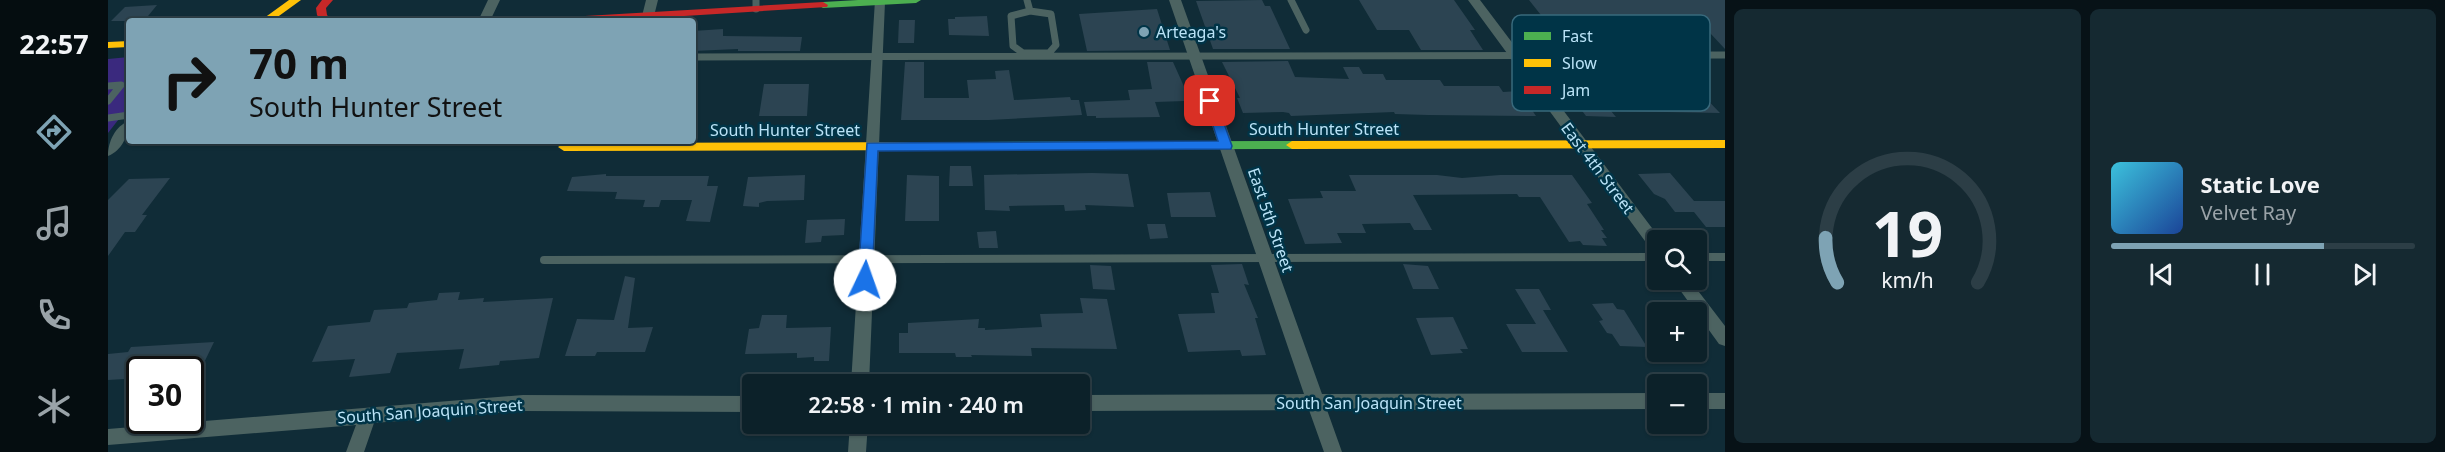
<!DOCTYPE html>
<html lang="en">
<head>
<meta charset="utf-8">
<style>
	:root { --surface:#0c2129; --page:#152931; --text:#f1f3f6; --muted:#9aa3a8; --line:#2c3e46; --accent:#7ea3b4 }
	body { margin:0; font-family:"Noto Sans",sans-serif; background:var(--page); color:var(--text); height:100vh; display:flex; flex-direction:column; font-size:22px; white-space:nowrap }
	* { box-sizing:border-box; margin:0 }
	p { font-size:20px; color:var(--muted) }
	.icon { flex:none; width:33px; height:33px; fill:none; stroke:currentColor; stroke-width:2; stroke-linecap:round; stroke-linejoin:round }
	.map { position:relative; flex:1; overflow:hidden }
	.panel { display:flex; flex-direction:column; gap:9px; padding:9px; background:#071217; width:720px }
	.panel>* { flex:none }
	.hud { position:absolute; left:18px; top:18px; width:570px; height:126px; border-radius:6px; box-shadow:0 2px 4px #0004,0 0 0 2px var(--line); background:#7ea3b4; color:#111; overflow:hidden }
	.buttons { position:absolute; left:1539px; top:230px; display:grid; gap:12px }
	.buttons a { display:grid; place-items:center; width:60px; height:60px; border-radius:6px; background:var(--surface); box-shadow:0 2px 4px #0004,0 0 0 2px var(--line); font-size:30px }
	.speed { position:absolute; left:18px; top:356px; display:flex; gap:12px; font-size:30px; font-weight:700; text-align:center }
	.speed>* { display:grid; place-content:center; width:78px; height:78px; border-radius:50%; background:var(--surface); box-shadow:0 2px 4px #0004,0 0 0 2px var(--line); line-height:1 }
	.speed .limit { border:3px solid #111; border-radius:9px; background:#fff; color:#111 }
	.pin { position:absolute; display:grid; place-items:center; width:51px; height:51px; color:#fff; margin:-26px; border-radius:12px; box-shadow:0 3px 9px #0006 }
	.me { position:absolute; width:66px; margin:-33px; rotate:3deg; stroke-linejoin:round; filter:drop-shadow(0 0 4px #0008) }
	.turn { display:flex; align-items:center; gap:21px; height:126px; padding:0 24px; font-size:27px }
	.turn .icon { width:78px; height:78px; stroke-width:2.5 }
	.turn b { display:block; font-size:42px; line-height:51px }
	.panel .tile { flex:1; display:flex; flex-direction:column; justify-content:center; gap:9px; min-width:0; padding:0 21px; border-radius:9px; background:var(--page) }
	.panel .dial { align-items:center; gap:0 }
	.dial svg { height:156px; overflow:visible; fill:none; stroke:var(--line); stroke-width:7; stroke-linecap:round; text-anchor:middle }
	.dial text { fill:var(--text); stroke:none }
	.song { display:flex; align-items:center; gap:18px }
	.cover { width:72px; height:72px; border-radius:9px; background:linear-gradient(135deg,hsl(190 70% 55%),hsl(220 70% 35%)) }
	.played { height:6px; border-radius:3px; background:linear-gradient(90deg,var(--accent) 70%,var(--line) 70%) }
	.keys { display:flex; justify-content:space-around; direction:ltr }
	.panel .tiles { flex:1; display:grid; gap:9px; grid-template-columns:repeat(2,1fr) }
	.trip { position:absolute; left:634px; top:374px; width:348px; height:60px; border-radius:6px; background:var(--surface); box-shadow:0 2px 4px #0004,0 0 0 2px var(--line); font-weight:600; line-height:60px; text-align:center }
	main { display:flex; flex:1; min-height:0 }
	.menu { display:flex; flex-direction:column; width:108px; justify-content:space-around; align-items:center; background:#050d10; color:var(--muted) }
	.menu .icon { width:42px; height:42px }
	.menu .on { color:var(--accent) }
	.menu b { font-size:27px; color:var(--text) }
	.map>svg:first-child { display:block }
	.green { fill:#3a297e }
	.building { fill:#2c4452 }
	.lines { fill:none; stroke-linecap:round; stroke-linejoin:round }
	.lane-far1 { stroke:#4c6361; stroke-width:7 }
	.lane { stroke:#4c6361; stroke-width:8 }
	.street { fill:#4c6361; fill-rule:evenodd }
	.fast { fill:#4caf50; fill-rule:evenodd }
	.slow { fill:#ffc107; fill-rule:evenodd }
	.jam { fill:#c62828; fill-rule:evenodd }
	.route { fill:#1a73e8; stroke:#114b97; stroke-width:1.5 }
	.poi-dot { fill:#7ea3b4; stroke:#003447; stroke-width:2 }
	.labels { text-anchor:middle; stroke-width:5; stroke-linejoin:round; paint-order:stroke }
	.poi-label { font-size:16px; fill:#bae3f7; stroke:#003447; text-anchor:start }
	.street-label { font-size:16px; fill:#bae3f7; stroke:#003447 }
	.key { fill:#003447; stroke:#38697c; stroke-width:1.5 }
	.key-label { font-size:16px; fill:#bae3f7 }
</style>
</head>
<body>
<main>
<nav class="menu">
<b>22:57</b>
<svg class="icon on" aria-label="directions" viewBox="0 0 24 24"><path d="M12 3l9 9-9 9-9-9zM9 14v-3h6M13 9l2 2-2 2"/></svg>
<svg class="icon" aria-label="music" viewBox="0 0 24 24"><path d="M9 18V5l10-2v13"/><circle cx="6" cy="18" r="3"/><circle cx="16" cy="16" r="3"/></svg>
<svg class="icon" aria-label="phone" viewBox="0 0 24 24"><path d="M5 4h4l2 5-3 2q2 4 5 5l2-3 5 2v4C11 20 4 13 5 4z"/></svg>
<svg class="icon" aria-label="climate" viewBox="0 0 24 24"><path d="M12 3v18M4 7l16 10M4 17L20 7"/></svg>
</nav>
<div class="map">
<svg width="1617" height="452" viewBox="0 0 1617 452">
	<rect width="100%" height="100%" fill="#102c37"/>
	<path class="green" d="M21,57V106L0,133V59Z"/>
	<path class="building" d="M1154,0L1157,6H1162L1182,49H1105L1088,1Z
		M1251,0H1346L1367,30H1362L1375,50H1313L1301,30H1269Z
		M1421,0H1617V49L1602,33H1548L1534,18L1497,17L1524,50H1434L1422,34H1444L1440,29H1444Z
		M49,5L36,21H3L17,7Z
		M1049,9L1062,50L979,51L971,14Z
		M879,16L881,36L841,35L840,19H847V17Z
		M791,20H807L806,43H790Z
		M615,29V36L694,37L692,51H630V49L585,51V31Z
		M1180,61L1187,77L1241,79L1235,67H1251L1255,74H1275L1278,80H1332L1336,86H1391L1395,92L1411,91L1428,116L1320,115L1287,114L1286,112L1183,116L1181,113L1175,112L1135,113L1129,98H1132L1114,62Z
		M1436,61L1564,63L1612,113L1503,111L1508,117L1478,116Z
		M797,62H816V98H861L859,80L888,79L887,71L901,70L906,100L962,97L963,100H971L974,115L881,120H793Z
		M1039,62H1065L1078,91L1077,101L1047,102L1052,117L988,118V116H979L976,102L1022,100L1020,90L1044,89Z
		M656,84H701L699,116H651Z
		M842,166H863L865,186H841Z
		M984,173L1020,174L1026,207L977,205L978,210L957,211L956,205L901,206L902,211L877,210L876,175Z
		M1562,173L1586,201H1617V227H1598L1586,212H1567L1557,199L1546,194L1530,174Z
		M498,174V176H601L599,186H610L602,222L578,221L584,200H553L551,207H535L537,200L507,199L509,192L459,191L464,177Z
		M697,175L696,200L659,201L651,203V207L635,206L640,177Z
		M799,175L831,176V221H797Z
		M1241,175H1329L1354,178L1392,175H1464L1484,203L1479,204L1496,230H1493L1499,238H1494L1499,246L1475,245L1472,241L1461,242L1432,197H1411L1409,194L1305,195L1324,230H1306L1302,223L1254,224L1258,233H1229L1234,243L1197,244L1180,199L1215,198L1212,191H1248Z
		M62,178L34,215H39L27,232H17L0,256V200L21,179Z
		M1102,192L1108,217H1063L1059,193Z
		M737,219L736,235L714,236L713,242L697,243L699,220Z
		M1039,224H1057L1060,238L1042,239Z
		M888,231L890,248H871L869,232Z
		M1134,264L1141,285L1136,284L1150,318H1147L1158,355L1134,356L1132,350L1080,352L1070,314L1107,313L1103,293H1111L1103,265Z
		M1295,264L1320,266L1331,289H1305Z
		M982,265L1003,266L1007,290L985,289Z
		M517,276L527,278L520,328L545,327L537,352H489L487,356H457L469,319L506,320Z
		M1407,289H1431L1443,310H1435L1460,352H1414L1398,324H1428Z
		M352,292L350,300L376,298L375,302L445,298L431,358L392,361L391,365L351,369L356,349L289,353L282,373L241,377L247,359L204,362L220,326L262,322L266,310L299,308L301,303L329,300L331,293Z
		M972,298L999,299L1009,349L923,348L924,356L863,355L864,357H848L847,353H791V333H800V323L871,319L870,328H877V330L934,327L932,314L975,313Z
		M1505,303L1509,309L1516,310L1539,347L1512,346L1504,334L1499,333L1491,321L1495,320L1484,304Z
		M654,315H679L678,328L723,327L721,361H706V357L689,358V353L637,354L641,329L651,328Z
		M1345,317L1360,349H1352L1355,353L1323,355L1308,318Z
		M106,342L93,369H32V378L0,380V354L20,352L23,347Z"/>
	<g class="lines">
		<path class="lane-far1" d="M648,0V9
			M919,0L922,11
			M1183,0L1198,30
			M922,11L943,14L948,45L941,53H915L905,46L903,16Z
			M585,57L1617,55
			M0,86L13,85L0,101
			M0,118L21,115"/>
		<path class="lane" d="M1588,257H1617
			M436,260L1550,257"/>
		<path class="street" d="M380,0H392L382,21H370Z
			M538,0H550L546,16L540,20L534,16Z
			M767,0L777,2L761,384H743Z
			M1061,0H1073L1214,394L1550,393V409L1219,410L1234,452H1216L1201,410L972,411V395L1196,394Z
			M1360,0H1372L1553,240H1550V254L1545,252Z
			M21,121C21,134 14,151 0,156C0,142 7,126 21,121Z
			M1564,279H1581L1617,326V346L1611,344Z
			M1588,393H1617V409H1588Z
			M415,395L645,396V412L415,411L266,423L256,452H238L248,425L0,445V429Z
			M742,423H760L758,452H740Z"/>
		<path class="fast" d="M750,0H813L808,3L715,8L710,5L715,2Z
			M1184,141L1190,145L1184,149L866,150L860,146L866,142Z"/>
		<path class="slow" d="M181,0H193L164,21H152Z
			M21,41V47L0,48V42Z
			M1617,140V148L1184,149L1178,145L1184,141Z
			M866,142L872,146L866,150L456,151L450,147L456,143Z"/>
		<path class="jam" d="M214,0H225L218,8L219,15L224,21H213L209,15L208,8Z
			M715,2L720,5L719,7L497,21H438L443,18Z"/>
	</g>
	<path class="route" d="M1102,97L1108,101L1124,146L1123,149L770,151L764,280L762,284H752L750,280L759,143L1110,141L1097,101Z"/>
	<circle class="poi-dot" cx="1036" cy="32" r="6"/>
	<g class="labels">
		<g class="poi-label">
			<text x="1048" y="38">Arteaga's</text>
		</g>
		<g class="street-label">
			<text x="1216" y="135">South Hunter Street</text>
			<text x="677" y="136">South Hunter Street</text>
			<text transform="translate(1490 168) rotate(53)" y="6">East 4th Street</text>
			<text transform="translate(1163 220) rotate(71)" y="6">East 5th Street</text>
			<text x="1261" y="409">South San Joaquin Street</text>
			<text transform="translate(322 411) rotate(-4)" y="6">South San Joaquin Street</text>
		</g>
	</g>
	<rect x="1404" y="15" width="198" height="96" rx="9" class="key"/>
	<rect x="1416" y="32" width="27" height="8" fill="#4caf50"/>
	<rect x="1416" y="59" width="27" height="8" fill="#ffc107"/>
	<rect x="1416" y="86" width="27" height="8" fill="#c62828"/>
	<g class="key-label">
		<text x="1454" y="42">Fast</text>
		<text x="1454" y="69">Slow</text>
		<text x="1454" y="96">Jam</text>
	</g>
</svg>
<div class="buttons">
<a><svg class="icon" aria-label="search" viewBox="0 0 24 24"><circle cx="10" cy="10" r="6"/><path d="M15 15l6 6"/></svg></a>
<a>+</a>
<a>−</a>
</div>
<div class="speed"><div class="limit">30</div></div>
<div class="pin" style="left:1102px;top:101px;background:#d93025"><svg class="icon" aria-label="arrive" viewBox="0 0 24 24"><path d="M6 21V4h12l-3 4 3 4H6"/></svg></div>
<svg class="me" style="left:757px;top:280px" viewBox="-20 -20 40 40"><circle r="19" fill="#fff"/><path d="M0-13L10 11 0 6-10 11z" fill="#1a73e8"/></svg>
<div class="trip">22:58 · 1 min · 240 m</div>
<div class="hud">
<div class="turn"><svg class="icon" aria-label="right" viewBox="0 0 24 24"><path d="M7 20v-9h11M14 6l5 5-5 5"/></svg><div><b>70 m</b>South Hunter Street</div></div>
</div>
</div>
<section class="panel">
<div class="tiles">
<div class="tile dial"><svg viewBox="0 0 100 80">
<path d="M14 69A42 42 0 1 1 86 69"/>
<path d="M14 69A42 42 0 0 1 8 46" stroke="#7ea3b4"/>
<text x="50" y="56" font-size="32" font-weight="700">19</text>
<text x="50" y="72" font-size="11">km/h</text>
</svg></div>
<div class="tile">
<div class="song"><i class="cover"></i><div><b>Static Love</b><p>Velvet Ray</p></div></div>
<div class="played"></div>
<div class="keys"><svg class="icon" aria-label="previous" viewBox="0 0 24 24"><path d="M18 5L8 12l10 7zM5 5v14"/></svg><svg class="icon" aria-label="pause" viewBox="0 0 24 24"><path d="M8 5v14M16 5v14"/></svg><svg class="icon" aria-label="next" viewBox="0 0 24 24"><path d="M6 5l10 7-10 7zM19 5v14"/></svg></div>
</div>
</div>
</section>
</main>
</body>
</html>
